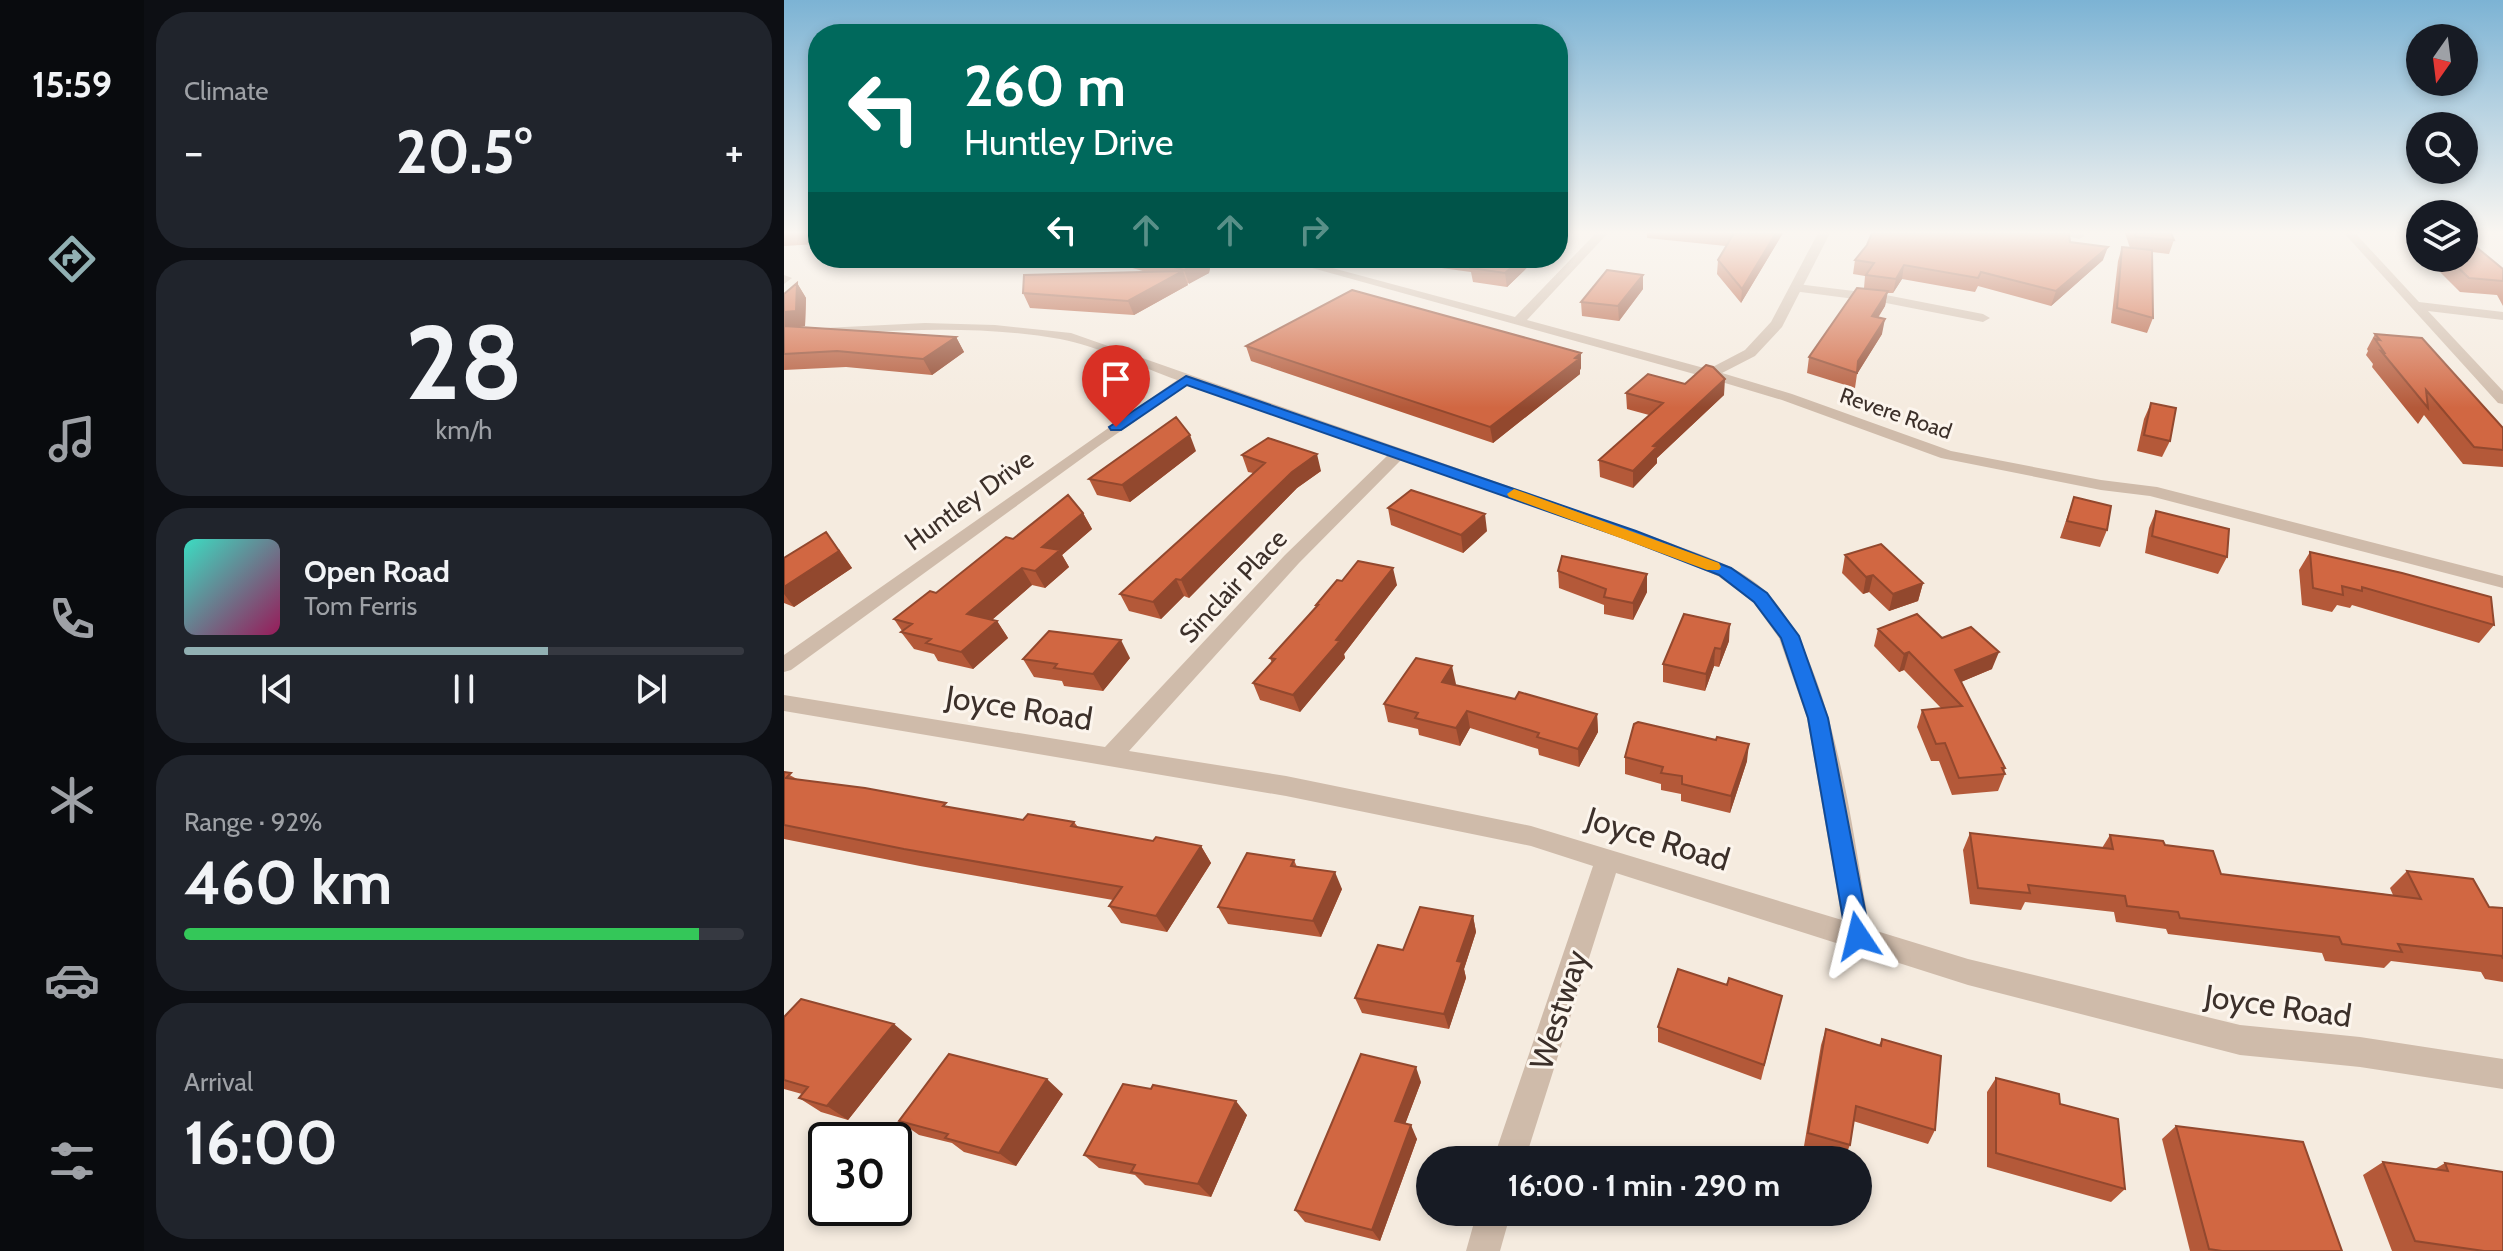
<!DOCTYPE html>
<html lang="en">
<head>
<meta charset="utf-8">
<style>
	:root { --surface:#171b24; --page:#20242c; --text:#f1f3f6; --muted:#9ea1a6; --line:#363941; --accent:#91b0b3 }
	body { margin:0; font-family:Cabin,sans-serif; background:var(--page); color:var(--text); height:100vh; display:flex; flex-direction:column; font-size:30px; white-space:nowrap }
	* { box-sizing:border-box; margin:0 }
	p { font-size:26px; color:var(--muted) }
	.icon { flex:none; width:44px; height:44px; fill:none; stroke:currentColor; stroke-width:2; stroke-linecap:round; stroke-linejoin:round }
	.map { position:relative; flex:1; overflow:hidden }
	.drawer { display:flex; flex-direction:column; gap:12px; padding:12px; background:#0d0f14; width:640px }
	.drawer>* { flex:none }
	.hud { position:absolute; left:24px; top:24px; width:760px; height:244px; border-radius:32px; box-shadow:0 4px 12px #0003; background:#00695c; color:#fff; overflow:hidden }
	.needle { width:52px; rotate:194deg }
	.buttons { position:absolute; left:1622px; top:24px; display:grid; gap:16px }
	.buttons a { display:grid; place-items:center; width:72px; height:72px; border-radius:50%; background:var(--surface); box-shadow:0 4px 12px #0003; font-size:40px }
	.speed { position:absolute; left:24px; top:1122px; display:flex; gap:16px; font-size:40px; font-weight:700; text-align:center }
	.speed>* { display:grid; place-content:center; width:104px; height:104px; border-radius:50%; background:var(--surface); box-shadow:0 4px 12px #0003; line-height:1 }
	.speed .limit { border:4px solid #111; border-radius:12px; background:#fff; color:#111 }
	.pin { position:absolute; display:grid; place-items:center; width:68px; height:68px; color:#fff; margin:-82px -34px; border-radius:50% 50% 50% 0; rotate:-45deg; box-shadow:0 0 8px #0007 }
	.pin .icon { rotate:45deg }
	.me { position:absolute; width:88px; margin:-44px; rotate:350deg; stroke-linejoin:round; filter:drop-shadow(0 0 6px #0008) }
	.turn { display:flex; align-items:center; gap:28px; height:168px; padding:0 24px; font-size:36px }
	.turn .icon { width:104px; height:104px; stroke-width:2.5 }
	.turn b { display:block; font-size:56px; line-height:68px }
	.lanes { display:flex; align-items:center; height:76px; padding:0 24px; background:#0003; justify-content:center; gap:40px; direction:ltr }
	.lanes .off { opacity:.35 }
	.big { font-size:60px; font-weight:700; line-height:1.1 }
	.drawer .widget { flex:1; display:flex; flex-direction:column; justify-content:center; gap:12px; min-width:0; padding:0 28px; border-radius:32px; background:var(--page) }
	.drawer .dial { align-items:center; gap:0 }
	.dial b { font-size:104px; line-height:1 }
	.song { display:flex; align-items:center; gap:24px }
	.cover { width:96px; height:96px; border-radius:12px; background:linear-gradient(135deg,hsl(170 70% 55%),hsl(330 70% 35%)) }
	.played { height:8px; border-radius:4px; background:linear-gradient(90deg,var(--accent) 65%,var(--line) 65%) }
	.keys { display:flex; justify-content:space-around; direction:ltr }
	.heat { display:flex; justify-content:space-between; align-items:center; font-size:44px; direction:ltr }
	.charge { height:12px; border-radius:6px; background:linear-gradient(90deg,#34c759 92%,var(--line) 0) }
	.trip { position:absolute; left:632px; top:1146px; width:456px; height:80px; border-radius:40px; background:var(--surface); box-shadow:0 4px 12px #0003; font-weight:700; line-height:80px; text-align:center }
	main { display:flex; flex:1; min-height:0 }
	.dock { display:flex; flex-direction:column; width:144px; justify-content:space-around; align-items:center; background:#090b0e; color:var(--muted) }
	.dock .icon { width:56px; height:56px }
	.dock .on { color:var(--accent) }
	.dock b { font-size:36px; color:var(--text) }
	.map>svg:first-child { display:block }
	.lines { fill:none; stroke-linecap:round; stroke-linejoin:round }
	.minor { fill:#cfbbaa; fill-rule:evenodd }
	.tertiary { fill:#cfbbaa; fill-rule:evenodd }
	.wall { fill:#b45939 }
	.shaded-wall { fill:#92482e }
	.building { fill:#d16742; stroke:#92482e; stroke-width:2 }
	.route { fill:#1a73e8; stroke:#114b97; stroke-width:2 }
	.slow { fill:#f59e0b }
	.labels { text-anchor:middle; stroke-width:6; stroke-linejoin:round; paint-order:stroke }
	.far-street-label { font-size:22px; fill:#3c302a; stroke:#fcf5ed }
	.street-label { font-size:26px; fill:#3c302a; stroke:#fcf5ed }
	.near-street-label { font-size:32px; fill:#3c302a; stroke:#fcf5ed }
</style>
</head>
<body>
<main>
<nav class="dock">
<b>15:59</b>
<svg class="icon on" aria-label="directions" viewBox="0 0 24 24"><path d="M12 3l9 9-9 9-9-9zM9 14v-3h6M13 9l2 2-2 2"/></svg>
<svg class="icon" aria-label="music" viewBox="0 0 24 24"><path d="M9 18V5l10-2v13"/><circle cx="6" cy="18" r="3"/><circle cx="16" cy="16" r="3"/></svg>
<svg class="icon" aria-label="phone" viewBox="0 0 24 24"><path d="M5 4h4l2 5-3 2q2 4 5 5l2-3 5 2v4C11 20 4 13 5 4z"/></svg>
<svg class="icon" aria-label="climate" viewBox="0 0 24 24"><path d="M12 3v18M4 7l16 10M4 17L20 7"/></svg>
<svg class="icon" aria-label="car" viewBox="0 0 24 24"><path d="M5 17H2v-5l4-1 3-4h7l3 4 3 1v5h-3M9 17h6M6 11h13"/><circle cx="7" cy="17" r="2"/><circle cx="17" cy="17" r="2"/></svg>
<svg class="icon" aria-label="filters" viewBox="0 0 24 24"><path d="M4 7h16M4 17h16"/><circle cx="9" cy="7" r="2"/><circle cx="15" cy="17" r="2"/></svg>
</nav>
<section class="drawer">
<div class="widget"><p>Climate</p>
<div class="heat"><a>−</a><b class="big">20.5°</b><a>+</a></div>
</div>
<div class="widget dial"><b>28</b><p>km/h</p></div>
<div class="widget">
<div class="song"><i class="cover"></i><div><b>Open Road</b><p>Tom Ferris</p></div></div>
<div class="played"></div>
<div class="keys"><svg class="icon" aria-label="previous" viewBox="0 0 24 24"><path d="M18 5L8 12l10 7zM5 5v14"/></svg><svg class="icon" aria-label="pause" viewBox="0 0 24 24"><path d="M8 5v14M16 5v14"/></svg><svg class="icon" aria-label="next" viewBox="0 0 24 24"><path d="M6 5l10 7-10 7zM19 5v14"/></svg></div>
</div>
<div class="widget"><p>Range · 92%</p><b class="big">460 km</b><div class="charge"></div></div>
<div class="widget"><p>Arrival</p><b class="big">16:00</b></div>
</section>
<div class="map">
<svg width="1719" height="1251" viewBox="0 0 1719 1251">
	<rect width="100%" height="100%" fill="#f5ebdf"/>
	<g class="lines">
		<path class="minor" d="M812,233H824L743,320L931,371V377H921L492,258H511L731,317Z
			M1272,233H1295L1301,236L1295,239Z
			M1560,233H1571L1635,302L1719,312V320L1644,311L1719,391V404L1714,403Z
			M0,275L8,278L0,284Z
			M1013,284L1102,295L1199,314L1206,318L1199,322L1102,303L1009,291V285Z
			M141,323L211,325L287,333L881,541C916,555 958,566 984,594C1051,664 1068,834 1086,929L1184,959L1456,1025L1576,1037L1719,1059V1089L1576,1067L1456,1055L1184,985L832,873L741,1160H709L809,866L747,846L502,796L0,711V695L321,747L501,555L604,455L405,384L315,446L7,670L0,672V655L393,380C357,367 313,346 276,339C186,323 91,331 0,338V330ZM617,460L869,549L934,576L969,602L995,638L1023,718L1058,920L747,826L502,776L345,751L515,563Z
			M693,1212H727L716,1251H682Z"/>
		<path class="tertiary" d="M1034,233H1046L998,327L971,356L938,373L1008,394L1167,451L1317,480L1373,487L1719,576V588L1366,496L1317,490L1157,458L998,400L921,377V371L961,350L987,322Z"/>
	</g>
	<path class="wall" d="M0,233H34V244L0,246Z
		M863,233H999L957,303L933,274L934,260L942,246L863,238Z
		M1341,233H1387L1390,240L1385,254L1368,252L1369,318L1363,333L1327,323L1334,261L1338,247L1346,248Z
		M1631,233H1636V252L1626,242Z
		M1286,242L1319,260L1267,306L1194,286L1191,292L1118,279L1109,293H1103L1101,306L1094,318L1098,334L1073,374L1071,388L1023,373L1025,357L1080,288L1081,276L1069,274L1071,260Z
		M315,258H428L425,273L403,284L404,285L350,315L246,308L239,293L362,272Z
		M612,258H753L723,287L689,282L687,272L613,262Z
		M1642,258H1680L1719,269V306L1713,295L1676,292Z
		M13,283L22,298L21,326L12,327L172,337L180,352L148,375L62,367L0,370V294Z
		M859,289L835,321L798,316L797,302Z
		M1591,334L1719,450V467L1679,464L1640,415L1634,424L1588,367L1589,364L1582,355L1584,351L1583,349Z
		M462,346L797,368L796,370V374L709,443L467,361Z
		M842,393L940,395L873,458V463L849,488L816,477L815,460L865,415L843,409Z
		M1367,403L1386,441L1378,457L1353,451L1360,419Z
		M412,451L346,502L313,495L305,479Z
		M458,455L537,471L513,488L405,598L400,596L377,619L345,611L336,594L469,473L464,472Z
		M1290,497L1323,530L1316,547L1276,538Z
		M604,508L703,531L679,553L607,525Z
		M1372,511L1443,557L1434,574L1361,553L1365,528Z
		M299,513L308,529L278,555L285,567L261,588L248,585L208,620L213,621L224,638L189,669L154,661L150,654L130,649L117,632L118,631L110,619L152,593L229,539Z
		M55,549L68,568L10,607L0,603V558Z
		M1526,552L1710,625L1695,643L1568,605L1566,608L1553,605L1548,612L1518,605L1515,570Z
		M1061,555L1139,583L1134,601L1105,611L1085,592L1079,594L1058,573Z
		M774,571L863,574V592L849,620L820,614V605L775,588Z
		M558,581L613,585L560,654L561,658L516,712L476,700L469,683L488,663L486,658L532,608V605Z
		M1094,629L1158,638L1208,669L1177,682L1221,768L1220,772L1221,774L1214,791L1168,795L1155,761H1147L1133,727L1138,710L1157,708L1120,670L1115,672L1090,646Z
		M945,641L935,667L930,666L921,691L879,682V664Z
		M346,658L319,691L280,686L278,681L250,677L239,659Z
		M672,684L671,685L731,699L813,714L814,732L795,767L755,755L754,749L686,728L676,746L635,735L634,729L604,722L600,704Z
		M841,757L963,761L946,813L897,801V794L877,790V784L841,774Z
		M0,772L13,779L165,807L239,820L290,822L294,827L369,841L417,846L427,863L383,932L337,923L325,906L329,900L136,866L0,839Z
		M1186,833L1318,848L1326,835L1381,845L1437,874L1609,895L1606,888L1623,871L1705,907L1719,908V982L1701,979L1697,972L1607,961L1600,968L1541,961L1538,953L1384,934L1382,929L1332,922L1330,912L1241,902L1237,910L1186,904L1179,850Z
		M510,860L513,867L558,889L537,937L444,924L434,907Z
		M689,916L692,932L680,969L682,978L665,1029L578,1013L571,998L619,950Z
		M943,985L998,996L977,1080L874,1042V1027Z
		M0,1017L128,1039L64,1120L37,1112L15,1098L18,1094L0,1089Z
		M1042,1029L1095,1045L1098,1039L1151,1130L1144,1144L1069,1121L1066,1145L1060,1159L1020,1146L1037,1045Z
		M1212,1078L1276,1104L1341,1189L1327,1202L1203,1167V1092Z
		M637,1082L621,1124L633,1139L596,1241L521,1222L511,1210Z
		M367,1089L463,1115L427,1197L361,1185L351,1175L315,1168L300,1155Z
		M279,1094L232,1166L180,1152L168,1143L135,1135L115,1121Z
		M1392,1126L1558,1251H1406L1378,1139Z
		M1599,1162L1651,1169L1661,1163L1719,1251H1608L1579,1175Z"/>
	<path class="shaded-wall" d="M26,233H34L33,244Z
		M992,233H999L957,303L958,289Z
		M1324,247L1319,260L1267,306L1272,291Z
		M421,258H428L425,273L405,284L400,270Z
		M738,258H753L723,287L721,273Z
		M1120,265L1118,279L1109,293L1112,279Z
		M399,271L404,285L350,315L344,301Z
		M859,275V289L835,321L834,306Z
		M13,283L22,298L21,326L0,328V312Z
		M1104,291L1101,306L1085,331L1088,316Z
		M1101,319L1098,334L1073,374L1074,361Z
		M172,337L180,352L148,375L139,359Z
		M797,353V368L796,370V374L709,443L706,427Z
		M941,379L940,395L873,458V463L849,488V471L869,446Z
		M406,435L412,451L346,502L338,485Z
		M533,454L537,471L513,488L405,598L397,580L508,472Z
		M299,513L308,529L278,555L285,567L261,588L251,571L258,547Z
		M701,514L703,531L679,553L677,535Z
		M42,532L68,568L10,607L0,594V587Z
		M238,568L248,585L195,631L183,614Z
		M609,568L613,585L560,654L561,658L516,712L509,695Z
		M863,574V592L849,620V603Z
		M1089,575L1085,592L1079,594L1082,577Z
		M392,579L400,596L377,619L369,602Z
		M1139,583L1134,601L1105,611L1109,594Z
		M213,621L224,638L189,669L177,652Z
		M946,624L945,641L935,667L937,649Z
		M337,640L346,658L319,691L309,674Z
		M931,648L930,666L921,691L922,674Z
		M1125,652L1120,670L1115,672L1120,654Z
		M1215,652L1208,669L1165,687L1171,670Z
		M668,666L672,684L662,699L658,682Z
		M683,711L686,728L676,746L672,728Z
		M813,714L814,732L795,767L794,749Z
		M965,744L963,761L946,813L947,796Z
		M417,846L427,863L383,932L372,916Z
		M551,872L558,889L537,937L529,921Z
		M689,916L692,932L680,969L682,978L665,1029L660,1014L673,961Z
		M110,1024L128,1039L64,1120L43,1106Z
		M632,1067L637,1082L617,1135L611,1121Z
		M263,1079L279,1094L232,1166L215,1153Z
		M452,1101L463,1115L427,1197L414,1184Z
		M627,1125L633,1139L596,1241L588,1230Z"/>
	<path class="building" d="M943,233H992L958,289L934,260L950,233Z
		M1088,233H1285L1286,242L1324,247L1272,291L1197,272L1194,278L1120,265L1112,279L1082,275L1090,263L1071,260L1083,245Z
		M1350,233H1387L1390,240L1352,237Z
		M1680,237L1719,269V281L1685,278L1664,258H1680Z
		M1338,247L1368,250L1369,318L1333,308Z
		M357,258H421L400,270Z
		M687,258H738L721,273L687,268L696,261Z
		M823,270L859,275L834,306L797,302Z
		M399,271L344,301L239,293L240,275Z
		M13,283L12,311L0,312V294Z
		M1073,288L1104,291L1088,316L1101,319L1074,361L1073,373L1025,357Z
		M568,290L797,353L791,358L795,359L706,427L462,346Z
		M0,326L172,337L139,359L53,351L0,354Z
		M1591,334L1638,338L1719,428V450L1690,447L1642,390L1644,408L1597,351L1600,352L1591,339L1596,340Z
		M922,365L929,367L941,379L869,446L873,447L849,471L815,460L879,403L842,393L864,374L901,384Z
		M1367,403L1392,408L1386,441L1360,435Z
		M392,417L406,435L338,485L305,479Z
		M484,438L533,454L508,472L397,580L392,579L369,602L336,594L481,463L458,455Z
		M627,490L701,514L677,535L604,508Z
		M284,495L299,513L258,547L276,550L251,571L238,568L183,614L213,621L177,652L142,643L147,639L117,632L128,624L110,619L146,591L152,593L222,537L229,539Z
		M1290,497L1327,506L1323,530L1283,521Z
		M1372,511L1445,529L1443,557L1368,536Z
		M42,532L55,551L0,587V558Z
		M1097,544L1139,583L1109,594L1089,575L1082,577L1061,555Z
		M1526,552L1618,573L1707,597L1710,625L1578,587V591L1558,586L1559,595L1529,588Z
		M778,556L863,574L849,603L820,597L822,589L774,571Z
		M574,561L609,568L552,640L556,641L509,695L469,683L491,659L486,658L534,605H532L553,580L558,581Z
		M900,614L946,624L937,649L931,648L922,674L879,664Z
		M1133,614L1158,638L1187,627L1215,652L1171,670L1221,768H1218L1221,774L1175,778L1161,743L1152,744L1138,710L1178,706L1125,652L1120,654L1094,629Z
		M265,631L337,640L309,674L270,668L273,664L239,659Z
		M632,658L668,666L658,682L731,699L735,692L813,714L794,749L753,737L755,733L683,711L672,728L631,718L634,713L600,704Z
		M854,722L932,740L933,737L965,744L947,796L898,784V776L877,773L879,767L841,757L850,724Z
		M0,772L7,773L2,778L81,788L162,803L159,806L239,820L244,814L290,822L287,826L369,841L372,837L417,846L372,916L325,906L338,887L120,849L0,825Z
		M1186,833L1329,849L1326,835L1379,841L1381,845L1429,851L1437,874L1637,899L1623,871L1689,879L1705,907L1719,908V959L1718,956L1614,944L1618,952L1558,944L1555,937L1396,918L1394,912L1343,906L1341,896L1244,885L1246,893L1194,888Z
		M463,853L510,860L507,866L551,872L529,921L434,907Z
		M636,907L689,916L673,961L678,962L660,1014L571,998L594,945L619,950Z
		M894,969L943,985L945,978L998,996L980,1065L874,1027Z
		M17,999L110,1024L43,1106L15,1098L24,1087L0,1080V1017Z
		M1042,1029L1097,1046L1098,1039L1157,1056L1151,1130L1072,1106L1066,1145L1024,1133Z
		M165,1054L263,1079L215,1153L161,1138L164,1134L115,1121Z
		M577,1054L632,1067L611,1121L627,1125L588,1230L511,1210Z
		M1212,1078L1275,1094L1276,1104L1334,1119L1341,1189L1212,1153Z
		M339,1084L367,1089L369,1085L452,1101L414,1184L347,1172L351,1165L300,1155Z
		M1392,1126L1519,1142L1558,1251H1438L1425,1249Z
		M1599,1162L1664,1171L1661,1163L1719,1172V1251H1700L1631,1241Z"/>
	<linearGradient id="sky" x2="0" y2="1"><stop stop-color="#7cb3d4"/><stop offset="0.57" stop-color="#faf6f1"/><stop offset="1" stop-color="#faf6f1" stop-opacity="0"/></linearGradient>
	<rect width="1719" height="408" fill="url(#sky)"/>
	<path class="route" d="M402,376L852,531L947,568L983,593L1015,636L1044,718L1086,936L1083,944L1074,948L1065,944L1062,936L1024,718L997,638L970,602L935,575L840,538L403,385L337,430H327L325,427Z"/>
	<path class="slow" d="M730,489L935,563L937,567L935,570H923L725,497L723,494Z"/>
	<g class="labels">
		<g class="far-street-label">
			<text transform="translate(1112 413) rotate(19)" y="8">Revere Road</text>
		</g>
		<g class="street-label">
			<text transform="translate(185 500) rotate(-36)" y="9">Huntley Drive</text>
			<text transform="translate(449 586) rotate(-47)" y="9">Sinclair Place</text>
		</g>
		<g class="near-street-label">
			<text transform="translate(235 708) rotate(9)" y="11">Joyce Road</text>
			<text transform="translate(874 839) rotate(17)" y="11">Joyce Road</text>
			<text transform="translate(1494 1006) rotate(8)" y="11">Joyce Road</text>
			<text transform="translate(775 1010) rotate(-72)" y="11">Westway</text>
		</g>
	</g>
</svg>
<div class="buttons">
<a><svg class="needle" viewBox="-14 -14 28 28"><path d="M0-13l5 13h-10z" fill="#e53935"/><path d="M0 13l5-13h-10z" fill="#9ea1a6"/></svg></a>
<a><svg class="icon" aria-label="search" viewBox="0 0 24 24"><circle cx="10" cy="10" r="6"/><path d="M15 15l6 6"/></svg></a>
<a><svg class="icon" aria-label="layers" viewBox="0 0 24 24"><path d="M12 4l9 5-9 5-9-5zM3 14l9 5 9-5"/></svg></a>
</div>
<div class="speed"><div class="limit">30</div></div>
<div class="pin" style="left:332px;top:427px;background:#d93025"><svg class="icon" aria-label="arrive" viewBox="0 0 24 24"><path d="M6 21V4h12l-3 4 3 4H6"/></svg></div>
<svg class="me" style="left:1074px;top:936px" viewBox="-20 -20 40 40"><path d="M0-17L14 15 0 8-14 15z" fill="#1a73e8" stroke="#fff" stroke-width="4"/></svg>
<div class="trip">16:00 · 1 min · 290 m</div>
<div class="hud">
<div class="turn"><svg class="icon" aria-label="left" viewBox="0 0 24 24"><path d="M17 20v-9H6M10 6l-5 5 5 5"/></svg><div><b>260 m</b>Huntley Drive</div></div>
<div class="lanes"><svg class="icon" aria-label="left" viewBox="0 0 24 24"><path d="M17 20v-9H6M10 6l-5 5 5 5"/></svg><svg class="icon off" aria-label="ahead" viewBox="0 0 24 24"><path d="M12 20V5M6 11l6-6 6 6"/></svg><svg class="icon off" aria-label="ahead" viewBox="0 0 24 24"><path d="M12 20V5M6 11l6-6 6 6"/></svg><svg class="icon off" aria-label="right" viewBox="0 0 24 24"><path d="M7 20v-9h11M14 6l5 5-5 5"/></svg></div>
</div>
</div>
</main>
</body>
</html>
